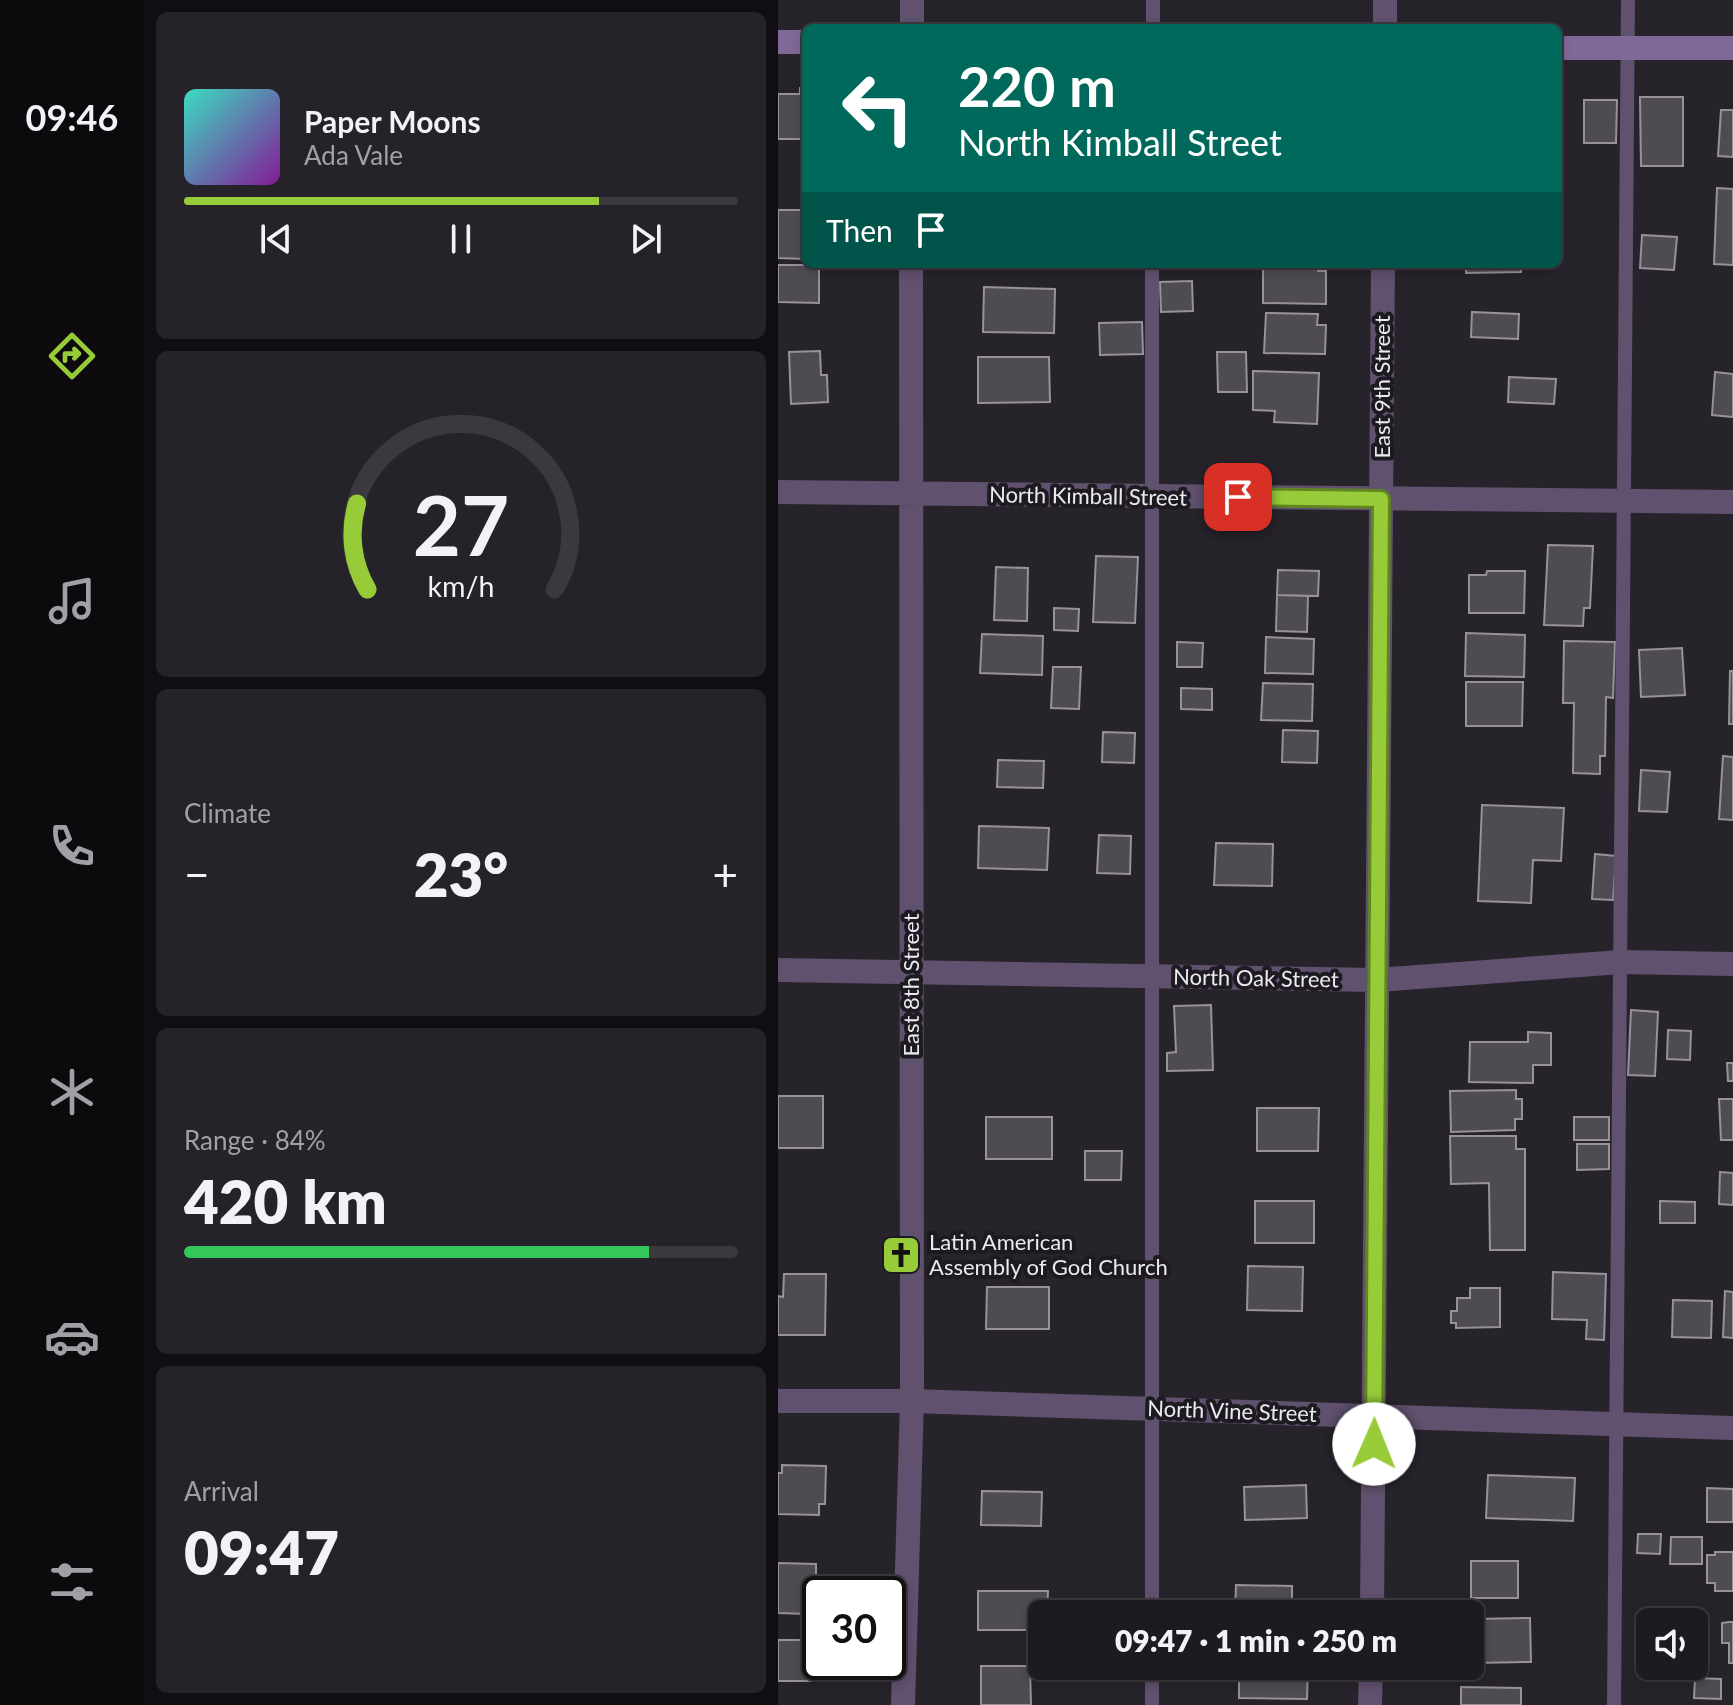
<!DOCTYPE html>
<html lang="en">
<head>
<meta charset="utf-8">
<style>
	:root { --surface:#1d1a20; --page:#252329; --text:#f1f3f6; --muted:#a0a1a5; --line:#3b383e; --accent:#97cc38 }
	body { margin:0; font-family:Lato,sans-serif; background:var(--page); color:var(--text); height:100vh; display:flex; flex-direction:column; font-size:30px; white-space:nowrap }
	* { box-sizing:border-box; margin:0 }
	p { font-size:26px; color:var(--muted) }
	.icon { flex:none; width:44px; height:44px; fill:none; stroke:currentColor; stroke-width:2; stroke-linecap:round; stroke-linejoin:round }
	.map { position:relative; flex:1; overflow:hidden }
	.panel { display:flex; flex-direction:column; gap:12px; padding:12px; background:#100e12; width:634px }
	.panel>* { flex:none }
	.hud { position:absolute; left:24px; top:24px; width:760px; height:244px; border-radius:12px; box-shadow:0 4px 12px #0003,0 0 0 2px var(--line); background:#00695c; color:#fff; overflow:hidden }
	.tools { position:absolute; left:858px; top:1608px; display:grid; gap:16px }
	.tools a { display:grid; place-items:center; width:72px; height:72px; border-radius:12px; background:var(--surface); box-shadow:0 4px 12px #0003,0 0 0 2px var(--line); font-size:40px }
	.speed { position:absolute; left:24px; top:1576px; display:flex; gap:16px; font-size:40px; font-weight:700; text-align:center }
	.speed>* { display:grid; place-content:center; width:104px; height:104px; border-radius:50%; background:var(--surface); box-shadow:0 4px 12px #0003,0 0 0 2px var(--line); line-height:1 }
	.speed .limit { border:4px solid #111; border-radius:12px; background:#fff; color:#111 }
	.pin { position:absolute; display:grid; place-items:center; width:68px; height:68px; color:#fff; margin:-34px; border-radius:16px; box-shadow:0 4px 12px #0006 }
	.me { position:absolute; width:88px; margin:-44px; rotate:1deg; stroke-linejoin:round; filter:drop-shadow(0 0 6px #0008) }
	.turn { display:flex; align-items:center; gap:28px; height:168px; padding:0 24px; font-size:36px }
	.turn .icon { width:104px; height:104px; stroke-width:2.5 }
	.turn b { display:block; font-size:56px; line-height:68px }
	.then { display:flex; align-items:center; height:76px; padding:0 24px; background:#0003; gap:16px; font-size:30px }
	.big { font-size:60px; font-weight:800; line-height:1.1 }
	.panel .tile { flex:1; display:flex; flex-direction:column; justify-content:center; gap:12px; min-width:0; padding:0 28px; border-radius:12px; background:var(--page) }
	.panel .dial { align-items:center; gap:0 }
	.dial svg { height:208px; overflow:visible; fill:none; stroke:var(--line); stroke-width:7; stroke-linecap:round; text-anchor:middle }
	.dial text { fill:var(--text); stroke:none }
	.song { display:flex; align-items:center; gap:24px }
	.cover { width:96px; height:96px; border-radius:12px; background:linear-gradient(135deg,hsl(170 70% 55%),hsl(290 70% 35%)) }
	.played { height:8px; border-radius:4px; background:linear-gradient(90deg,var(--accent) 75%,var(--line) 75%) }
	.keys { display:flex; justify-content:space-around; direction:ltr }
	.heat { display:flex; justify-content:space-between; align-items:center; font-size:44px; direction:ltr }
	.charge { height:12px; border-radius:6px; background:linear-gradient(90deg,#34c759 84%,var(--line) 0) }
	.trip { position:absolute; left:250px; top:1600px; width:456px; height:80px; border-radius:12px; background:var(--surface); box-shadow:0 4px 12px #0003,0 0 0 2px var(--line); font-weight:800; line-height:80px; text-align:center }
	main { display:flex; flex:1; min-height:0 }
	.tab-bar { display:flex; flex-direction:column; width:144px; justify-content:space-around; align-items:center; background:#0c0a0d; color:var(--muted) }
	.tab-bar .icon { width:56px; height:56px }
	.tab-bar .selected { color:var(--accent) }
	.tab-bar b { font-size:36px; color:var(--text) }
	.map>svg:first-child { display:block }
	.building { fill:#4f4b53; stroke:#96919b; stroke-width:2 }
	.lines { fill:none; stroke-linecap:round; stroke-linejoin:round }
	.service { stroke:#60516e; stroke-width:14 }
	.minor { stroke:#60516e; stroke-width:24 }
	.secondary { stroke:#816997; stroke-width:24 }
	.route-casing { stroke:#628524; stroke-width:20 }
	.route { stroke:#97cc38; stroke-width:14 }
	.labels { text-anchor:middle; stroke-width:8; stroke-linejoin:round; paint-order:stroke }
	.street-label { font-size:22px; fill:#eceaef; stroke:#1d1a21 }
	.poi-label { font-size:22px; fill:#eceaef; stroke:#1d1a21; text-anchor:start }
</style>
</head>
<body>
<main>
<nav class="tab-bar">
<b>09:46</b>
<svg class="icon selected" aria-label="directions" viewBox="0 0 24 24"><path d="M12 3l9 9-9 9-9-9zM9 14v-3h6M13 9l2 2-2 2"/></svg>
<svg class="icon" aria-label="music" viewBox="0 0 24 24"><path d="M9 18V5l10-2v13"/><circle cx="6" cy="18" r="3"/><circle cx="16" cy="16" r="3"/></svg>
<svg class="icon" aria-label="phone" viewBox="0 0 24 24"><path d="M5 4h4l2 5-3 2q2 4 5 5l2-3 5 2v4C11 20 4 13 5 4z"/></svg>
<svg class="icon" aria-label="climate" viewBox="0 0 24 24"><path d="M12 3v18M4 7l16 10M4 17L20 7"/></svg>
<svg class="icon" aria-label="car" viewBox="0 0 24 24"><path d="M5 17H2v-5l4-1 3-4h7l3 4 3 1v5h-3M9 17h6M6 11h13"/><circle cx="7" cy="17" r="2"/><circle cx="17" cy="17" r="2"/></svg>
<svg class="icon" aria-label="filters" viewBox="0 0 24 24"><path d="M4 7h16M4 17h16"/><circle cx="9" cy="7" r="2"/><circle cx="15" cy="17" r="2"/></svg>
</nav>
<section class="panel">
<div class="tile">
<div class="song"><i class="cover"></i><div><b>Paper Moons</b><p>Ada Vale</p></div></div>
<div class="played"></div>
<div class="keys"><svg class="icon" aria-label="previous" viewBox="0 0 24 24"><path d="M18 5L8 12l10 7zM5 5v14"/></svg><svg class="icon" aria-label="pause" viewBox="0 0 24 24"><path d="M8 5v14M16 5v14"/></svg><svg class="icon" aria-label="next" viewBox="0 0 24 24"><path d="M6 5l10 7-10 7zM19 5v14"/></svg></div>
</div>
<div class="tile dial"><svg viewBox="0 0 100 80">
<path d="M14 69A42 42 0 1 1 86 69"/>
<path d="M14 69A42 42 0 0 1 10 36" stroke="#97cc38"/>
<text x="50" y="56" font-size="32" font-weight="700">27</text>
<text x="50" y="72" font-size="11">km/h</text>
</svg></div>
<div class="tile"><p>Climate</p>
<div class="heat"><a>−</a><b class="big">23°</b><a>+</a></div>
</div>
<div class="tile"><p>Range · 84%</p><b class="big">420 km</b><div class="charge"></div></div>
<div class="tile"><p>Arrival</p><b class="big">09:47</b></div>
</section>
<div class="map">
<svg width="955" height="1705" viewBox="0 0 955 1705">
	<rect width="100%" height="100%" fill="#27232b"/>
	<path class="building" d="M22,88H28V139H0V94H22Z
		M862,97H905V166H863Z
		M806,100H839L838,143H806Z
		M943,110H955V157L940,156Z
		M939,188L955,189V265L936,264Z
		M0,210H28V259L0,258Z
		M864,235L899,237L896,270L862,268Z
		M688,264H743V272L688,273Z
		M0,265H41V303L0,302Z
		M485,267H540V271H548V304L485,303Z
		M414,281L415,311L383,312L382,282Z
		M206,287L277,289L276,333L205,332Z
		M694,312L741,314L740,339L693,337Z
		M488,313L540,314L539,325H548L547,354L486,353Z
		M364,322L365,354L322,355L321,323Z
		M42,351L43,375H49L50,402L13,404L11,352Z
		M439,352H468L469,392H440Z
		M200,357H271L272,402L200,403Z
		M475,371L541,373L539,424L496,422L497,411L475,410Z
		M937,372L955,374V417L934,415Z
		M731,377L778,379L776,404L730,402Z
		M770,545L815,546L812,608H806L805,626L766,625Z
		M318,556L360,557L357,623L315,622Z
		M218,567L250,568L249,621L216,620Z
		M500,570L541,571L540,596L499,595Z
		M709,571H747L746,613H691V575H708Z
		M499,595L530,596L529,632L498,631Z
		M276,608L301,609L300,631L276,630Z
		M688,633L747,635L746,677L687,676Z
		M204,634L265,636L264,675L202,673Z
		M488,637L536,639L535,674L487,673Z
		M786,641L837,642L835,698L828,697L827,756H822V774L795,773L796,703H785Z
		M399,642L425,643L424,667H399Z
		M904,648L907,695L863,697L861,650Z
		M275,667H303L301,709L273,708Z
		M952,671H955V724H951Z
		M688,682H745L744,726H688Z
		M485,683L535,684L534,721L483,720Z
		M403,688L434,689V710L403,709Z
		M505,730L540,731L539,763L504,762Z
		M325,732L357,733L356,763L324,762Z
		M945,756L955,757V820L941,819Z
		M220,760L266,761L265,788L219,787Z
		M863,770L892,772L889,812L861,811Z
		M704,805L786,808L783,861L755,860L753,903L700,901Z
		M201,826L271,828L269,870L200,868Z
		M321,835L353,836L352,874L319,873Z
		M438,843L495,844L494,886L436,885Z
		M817,854L838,856L835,900L814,899Z
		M433,1005L435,1070L389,1071V1053L398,1052L396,1006Z
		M853,1010L880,1012L877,1076L850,1075Z
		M890,1030L913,1031L912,1060L889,1059Z
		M750,1032L773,1033V1065H755V1083L691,1082L692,1042H750Z
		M949,1063H955V1081H950Z
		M738,1090V1099H744V1119H737V1130L673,1132L672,1091Z
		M0,1096H45V1148H0Z
		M941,1099H955V1140H943Z
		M479,1108H541L540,1151H479Z
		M208,1117H274V1159H208Z
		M796,1117H831V1140H796Z
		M672,1136H738V1149H747V1250H712L711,1183L673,1184Z
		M799,1144H831V1169L799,1170Z
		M307,1151H344L343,1180H307Z
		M942,1172L955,1173V1205L941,1204Z
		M477,1201H536V1243H477Z
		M882,1201L917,1202V1223H882Z
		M470,1266L525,1267L524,1311L469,1310Z
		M775,1272L828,1274L826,1340L808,1339L809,1320L774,1319Z
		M6,1274H48L47,1335H0V1296L5,1297Z
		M209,1287H271V1329H208Z
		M692,1288H722V1327L678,1328V1323H673V1311H679V1298H692Z
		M947,1291L955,1292V1338L945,1337Z
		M895,1300L934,1301L933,1338L894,1337Z
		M4,1465L48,1466L47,1504H41V1515L0,1514V1473H4Z
		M710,1475L797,1478L795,1521L708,1518Z
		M528,1485L529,1518L467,1520L466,1487Z
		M929,1488L955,1489V1522H929Z
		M204,1491L264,1492L263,1526L203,1525Z
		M860,1534H883L882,1554L859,1553Z
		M893,1537H924V1564H892Z
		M937,1552H955V1591H937V1583H929V1555H937Z
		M693,1561H740V1598H693Z
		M0,1563L38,1564V1586H29V1614L0,1613Z
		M458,1585L514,1586V1614H457Z
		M200,1591H270L269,1614H264V1630H200Z
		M752,1618L753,1662L696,1663V1619Z
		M951,1622H955V1663H951V1643H944V1623Z
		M0,1640H41L40,1681H0Z
		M203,1666H252L253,1705H203Z
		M461,1666H530L529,1699L461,1698Z
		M917,1678L943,1679V1699L916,1698Z
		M683,1687L743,1688V1705H683Z"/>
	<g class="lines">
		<path class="service" d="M375,28V0
			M374,1614V264
			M374,1705V1666
			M836,1705L850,0"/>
		<path class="minor" d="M134,28V0
			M607,28V0
			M0,492L955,502
			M0,970L599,980L843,962L955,964
			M0,1401H134L955,1428
			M594,1614L605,264
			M125,1705L134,1401L133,264
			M592,1705L593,1666"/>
		<path class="secondary" d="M0,42H28
			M780,48H955"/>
	</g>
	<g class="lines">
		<defs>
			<path id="route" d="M460,497L603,499L596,1444"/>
		</defs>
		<use href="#route" class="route-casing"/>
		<use href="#route" class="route"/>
	</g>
	<defs>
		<symbol id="church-square" viewBox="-11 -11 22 22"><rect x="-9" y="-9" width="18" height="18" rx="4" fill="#97cc38" stroke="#1d1a21"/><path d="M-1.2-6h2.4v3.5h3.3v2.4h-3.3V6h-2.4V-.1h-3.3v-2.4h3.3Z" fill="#111"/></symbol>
	</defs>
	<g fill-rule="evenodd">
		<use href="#church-square" x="101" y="1233" width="44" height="44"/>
	</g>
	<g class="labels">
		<g class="street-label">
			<text transform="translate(604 387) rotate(-90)" y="8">East 9th Street</text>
			<text transform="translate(310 496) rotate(1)" y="8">North Kimball Street</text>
			<text transform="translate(478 978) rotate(1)" y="8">North Oak Street</text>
			<text transform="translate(133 985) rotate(-90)" y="8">East 8th Street</text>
			<text transform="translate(454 1411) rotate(2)" y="8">North Vine Street</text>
		</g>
		<g class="poi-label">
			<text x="151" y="1250">Latin American<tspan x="151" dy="25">Assembly of God Church</tspan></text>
		</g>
	</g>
</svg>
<div class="tools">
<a><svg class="icon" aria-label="sound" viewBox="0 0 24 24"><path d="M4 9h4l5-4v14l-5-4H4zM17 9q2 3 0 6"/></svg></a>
</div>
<div class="speed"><div class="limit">30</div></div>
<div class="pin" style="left:460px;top:497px;background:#d93025"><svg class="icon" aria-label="arrive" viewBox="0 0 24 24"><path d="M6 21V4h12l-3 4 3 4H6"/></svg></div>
<svg class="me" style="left:596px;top:1444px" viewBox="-20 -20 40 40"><circle r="19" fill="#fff"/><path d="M0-13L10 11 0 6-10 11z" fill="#97cc38"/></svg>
<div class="trip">09:47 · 1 min · 250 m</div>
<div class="hud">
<div class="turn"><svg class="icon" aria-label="left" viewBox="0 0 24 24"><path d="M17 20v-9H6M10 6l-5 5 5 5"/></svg><div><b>220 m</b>North Kimball Street</div></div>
<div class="then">Then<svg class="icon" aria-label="arrive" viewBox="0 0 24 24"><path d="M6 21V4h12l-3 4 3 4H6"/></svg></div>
</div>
</div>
</main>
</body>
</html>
